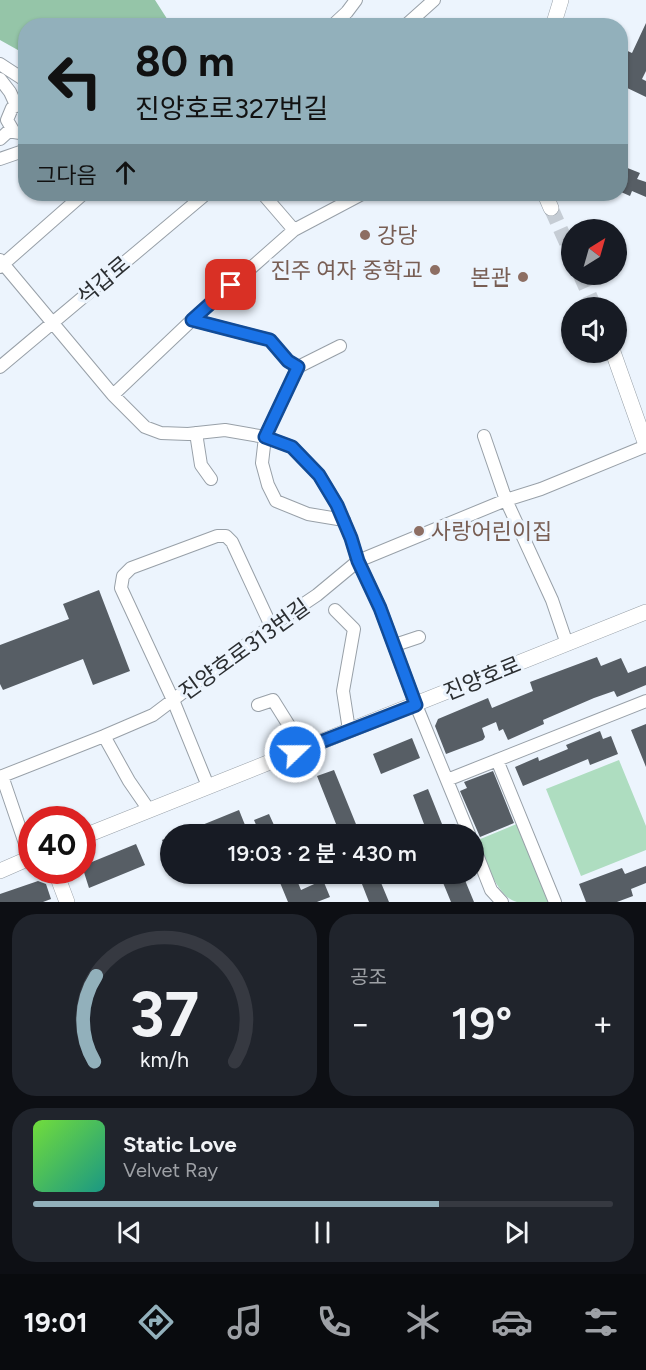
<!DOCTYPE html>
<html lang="ko">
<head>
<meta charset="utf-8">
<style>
	:root { --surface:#171b24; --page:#20242c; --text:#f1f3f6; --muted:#9ea1a6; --line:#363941; --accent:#92b0bb }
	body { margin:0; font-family:Figtree,"Noto Sans KR",sans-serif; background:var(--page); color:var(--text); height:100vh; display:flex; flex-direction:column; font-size:22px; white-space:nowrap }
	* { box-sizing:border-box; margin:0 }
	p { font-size:20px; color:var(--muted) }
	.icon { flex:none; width:33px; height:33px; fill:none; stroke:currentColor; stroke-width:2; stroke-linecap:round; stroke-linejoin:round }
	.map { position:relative; height:902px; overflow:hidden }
	.details { display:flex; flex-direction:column; gap:12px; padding:12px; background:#0d0f14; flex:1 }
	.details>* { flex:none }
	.guide { position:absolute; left:18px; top:18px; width:610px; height:183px; border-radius:24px; box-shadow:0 2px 4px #0004; background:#92b0bb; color:#111; overflow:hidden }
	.needle { width:39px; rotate:37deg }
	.tools { position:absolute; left:561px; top:219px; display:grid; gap:12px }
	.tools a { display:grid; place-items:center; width:66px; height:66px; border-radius:50%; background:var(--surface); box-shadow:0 2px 4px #0004; font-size:30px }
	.speed { position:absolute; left:18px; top:806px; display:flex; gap:12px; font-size:30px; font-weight:700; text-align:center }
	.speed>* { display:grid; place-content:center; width:78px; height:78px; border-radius:50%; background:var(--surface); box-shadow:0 2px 4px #0004; line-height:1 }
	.speed .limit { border:9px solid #d22; background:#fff; color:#111 }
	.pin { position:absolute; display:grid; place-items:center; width:51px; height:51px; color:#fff; margin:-26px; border-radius:12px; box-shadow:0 3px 9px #0006 }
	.me { position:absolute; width:66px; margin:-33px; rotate:68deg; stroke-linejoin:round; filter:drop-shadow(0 0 4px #0008) }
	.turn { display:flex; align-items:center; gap:21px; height:126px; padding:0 18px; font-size:27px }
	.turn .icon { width:78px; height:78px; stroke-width:2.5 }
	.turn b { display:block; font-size:42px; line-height:51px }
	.then { display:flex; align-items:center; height:57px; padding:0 18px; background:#0003; gap:12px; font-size:22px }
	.big { font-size:45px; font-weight:600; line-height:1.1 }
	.details .card { flex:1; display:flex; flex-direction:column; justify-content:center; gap:9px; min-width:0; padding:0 21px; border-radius:24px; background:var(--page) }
	.details .dial { align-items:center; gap:0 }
	.dial svg { height:156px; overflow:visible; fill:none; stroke:var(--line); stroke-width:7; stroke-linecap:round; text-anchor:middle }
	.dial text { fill:var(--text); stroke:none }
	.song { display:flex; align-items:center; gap:18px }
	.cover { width:72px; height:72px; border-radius:9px; background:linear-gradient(135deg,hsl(100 70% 55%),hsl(170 70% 35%)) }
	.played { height:6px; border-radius:3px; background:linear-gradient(90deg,var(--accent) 70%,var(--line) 70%) }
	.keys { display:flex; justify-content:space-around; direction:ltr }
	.heat { display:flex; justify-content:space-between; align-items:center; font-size:33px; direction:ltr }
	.details .tiles { flex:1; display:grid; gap:12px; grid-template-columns:1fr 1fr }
	.card:last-child { grid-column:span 2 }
	.trip { position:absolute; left:160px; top:824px; width:324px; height:60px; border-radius:30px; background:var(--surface); box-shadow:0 2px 4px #0004; font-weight:600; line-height:60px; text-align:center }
	.tab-bar { display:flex; height:96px; justify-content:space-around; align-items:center; background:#090b0e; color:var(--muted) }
	.tab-bar .icon { width:42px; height:42px }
	.tab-bar .active { color:var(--accent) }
	.tab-bar b { font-size:27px; color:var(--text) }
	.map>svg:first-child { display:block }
	.green { fill:#aeddc0 }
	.forest { fill:#95c5a8 }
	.building { fill:#575e65 }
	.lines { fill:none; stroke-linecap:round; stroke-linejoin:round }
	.tertiary-tunnel { stroke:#c5ccd4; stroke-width:15; stroke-dasharray:15 8; stroke-linecap:butt }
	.minor-casing { stroke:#98a0a8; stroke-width:14 }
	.tertiary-casing { stroke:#98a0a8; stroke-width:16 }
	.minor { stroke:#fff; stroke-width:12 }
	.tertiary { stroke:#fff; stroke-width:15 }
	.route-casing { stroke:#114b97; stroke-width:15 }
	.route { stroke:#1a73e8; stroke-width:10 }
	.education-dot { fill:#8d6e63; stroke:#ecf4fd; stroke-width:2 }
	.labels { text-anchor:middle; stroke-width:6; stroke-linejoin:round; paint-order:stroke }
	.education-label { font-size:22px; fill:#785e54; stroke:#ecf4fd; text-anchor:start }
	.street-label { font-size:22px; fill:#2b2e31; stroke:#ecf4fd }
</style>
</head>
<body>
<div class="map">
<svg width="646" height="902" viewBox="0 0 646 902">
	<rect width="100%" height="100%" fill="#ecf4fd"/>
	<path class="green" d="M619,760L646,826V850L581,876L546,789Z
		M519,823L551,902C541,902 527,902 517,902C496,897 485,858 478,840Z"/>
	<path class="forest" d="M0,0H155L171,25L26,26L25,54L0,40Z"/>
	<path class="building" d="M646,23V71L642,79L646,81V97L621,85V48L632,53Z
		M625,167L640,173L637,179L646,182V197L632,191L630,196L621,192V171L623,172Z
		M99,590L130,671L93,685L83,659L3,690L0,684V645L69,619L63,604Z
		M597,657L601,666L621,658L628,673L646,666V685L617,697L614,691L594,698L543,720L544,724L508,740L503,729L499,731L496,722L482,728L485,737L483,740L446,754L435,726L438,719L488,698L492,708L533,691L530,682Z
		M646,724V767L631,730Z
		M600,731L603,739L611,736L618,754L590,765L588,759L523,786L515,767L538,757L539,761L568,749L566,745Z
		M412,738L420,758L381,774L373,754Z
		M334,770L360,834H340L317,776Z
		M493,771L514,823L480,837L460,791L467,788L464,782Z
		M428,789L446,834H423L420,826L424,824L413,795Z
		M239,810L245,825L220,834H180Z
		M269,814L278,834H260L254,820Z
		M171,836V862H170L162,840Z
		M136,844L145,865L89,888L82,866Z
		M646,866V883L631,889L633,896L617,902H586L579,884L622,868L625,874Z
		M276,873H294L301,890L323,880L330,897L317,902H288Z
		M374,873H377L389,902H369L360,879Z
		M439,873H462L474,902H451Z
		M38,881L46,884L51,899L43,902H0V894Z"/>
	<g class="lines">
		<path class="tertiary-tunnel" d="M551,208L572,255
			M580,274L595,308"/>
		<defs>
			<path id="minor" d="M332,26L347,12L356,0
				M405,26L434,0
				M0,64L26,81
				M0,79L10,92L16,105
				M26,105L20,104L12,108L7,120L14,132L26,134
				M0,139L11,129
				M0,159L26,150
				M294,230L362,194
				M0,260L113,395L145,427L161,433L188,434L225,430L265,437L292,447L319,475L337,505L351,538L358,561L380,608L416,705L469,834
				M0,267L83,194
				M192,320L270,340L288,361L298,367
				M340,346L298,367L265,437L262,463L268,485L276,501L308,514L344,520
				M0,367L206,194
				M113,395L192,320L294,230L263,194
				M196,433L201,465L211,479
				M484,436L506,500L552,600L567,644
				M335,610L354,629L343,691L349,730
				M395,645L419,637
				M258,705L273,700L288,724L295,751
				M104,736L129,781L149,810
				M497,760L555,902
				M2,776L30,858
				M0,777L104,736L153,715L271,626L317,595L358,561L506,500L541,489L646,446
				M447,780L646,701
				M208,786L173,700L121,588L123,576L131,568L217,536H226L232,542L271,626
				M474,847L491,890L502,902"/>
			<path id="tertiary" d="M553,26L561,0
				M545,194L551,208
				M613,352L646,445
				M82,837L646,612
				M55,870L67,902
				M0,871L32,857"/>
		</defs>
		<use href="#minor" class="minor-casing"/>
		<use href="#tertiary" class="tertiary-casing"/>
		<use href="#minor" class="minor"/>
		<use href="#tertiary" class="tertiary"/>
	</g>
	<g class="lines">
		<defs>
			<path id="route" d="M231,285L192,320L270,340L288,361L298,367L265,437L292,447L319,475L337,505L351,538L358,561L380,608L416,705L295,752"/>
		</defs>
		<use href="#route" class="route-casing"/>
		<use href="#route" class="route"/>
	</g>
	<g class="education-dot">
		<circle cx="365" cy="235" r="6"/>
		<circle cx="435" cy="270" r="6"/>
		<circle cx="523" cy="277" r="6"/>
		<circle cx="419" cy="531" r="6"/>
	</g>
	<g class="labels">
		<g class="education-label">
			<text x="377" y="243">강당</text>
			<text x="423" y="278" text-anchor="end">진주 여자 중학교</text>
			<text x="511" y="285" text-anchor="end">본관</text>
			<text x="431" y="539">사랑어린이집</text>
		</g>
		<g class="street-label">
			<text transform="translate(103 280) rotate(-40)" y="8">석갑로</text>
			<text transform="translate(244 649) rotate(-36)" y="8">진양호로313번길</text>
			<text transform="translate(482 678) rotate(-22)" y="8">진양호로</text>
		</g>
	</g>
</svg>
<div class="tools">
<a><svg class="needle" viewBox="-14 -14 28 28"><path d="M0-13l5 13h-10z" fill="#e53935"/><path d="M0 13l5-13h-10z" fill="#9ea1a6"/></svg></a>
<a><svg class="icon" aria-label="sound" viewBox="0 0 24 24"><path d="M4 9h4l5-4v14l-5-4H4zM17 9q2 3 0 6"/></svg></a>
</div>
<div class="speed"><div class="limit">40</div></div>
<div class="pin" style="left:231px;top:285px;background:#d93025"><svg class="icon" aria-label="arrive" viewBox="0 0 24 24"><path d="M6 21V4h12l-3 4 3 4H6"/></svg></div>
<svg class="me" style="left:295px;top:752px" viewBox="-20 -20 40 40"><circle r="17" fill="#1a73e8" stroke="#fff" stroke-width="3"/><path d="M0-11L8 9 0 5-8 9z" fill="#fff"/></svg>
<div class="trip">19:03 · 2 분 · 430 m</div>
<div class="guide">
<div class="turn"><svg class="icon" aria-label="left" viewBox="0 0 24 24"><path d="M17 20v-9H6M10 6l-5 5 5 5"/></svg><div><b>80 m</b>진양호로327번길</div></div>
<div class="then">그다음<svg class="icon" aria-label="ahead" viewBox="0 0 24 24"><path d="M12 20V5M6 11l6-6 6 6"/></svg></div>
</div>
</div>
<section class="details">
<div class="tiles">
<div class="card dial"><svg viewBox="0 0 100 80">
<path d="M14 69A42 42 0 1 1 86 69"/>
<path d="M14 69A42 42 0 0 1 15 25" stroke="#92b0bb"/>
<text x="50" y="56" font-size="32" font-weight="700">37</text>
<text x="50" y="72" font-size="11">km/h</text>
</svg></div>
<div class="card"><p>공조</p>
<div class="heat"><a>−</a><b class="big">19°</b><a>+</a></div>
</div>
<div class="card">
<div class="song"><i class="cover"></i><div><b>Static Love</b><p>Velvet Ray</p></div></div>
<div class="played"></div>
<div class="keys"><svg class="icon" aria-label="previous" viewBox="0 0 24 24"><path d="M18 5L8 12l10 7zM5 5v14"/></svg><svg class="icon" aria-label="pause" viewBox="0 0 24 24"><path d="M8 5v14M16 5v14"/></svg><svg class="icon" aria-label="next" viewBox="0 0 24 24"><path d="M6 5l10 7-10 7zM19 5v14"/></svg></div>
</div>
</div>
</section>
<nav class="tab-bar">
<b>19:01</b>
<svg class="icon active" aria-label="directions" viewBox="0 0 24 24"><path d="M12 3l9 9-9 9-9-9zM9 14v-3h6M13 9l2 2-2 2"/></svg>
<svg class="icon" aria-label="music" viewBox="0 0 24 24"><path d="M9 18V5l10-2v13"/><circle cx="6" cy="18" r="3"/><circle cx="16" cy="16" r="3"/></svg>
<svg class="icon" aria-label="phone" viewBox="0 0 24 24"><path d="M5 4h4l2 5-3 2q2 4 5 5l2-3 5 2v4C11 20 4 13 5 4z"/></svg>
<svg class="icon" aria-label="climate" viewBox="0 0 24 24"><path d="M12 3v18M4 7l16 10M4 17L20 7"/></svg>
<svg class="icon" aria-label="car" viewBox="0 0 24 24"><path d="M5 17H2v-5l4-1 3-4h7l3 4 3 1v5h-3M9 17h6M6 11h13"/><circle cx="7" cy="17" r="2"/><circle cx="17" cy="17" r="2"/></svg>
<svg class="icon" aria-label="filters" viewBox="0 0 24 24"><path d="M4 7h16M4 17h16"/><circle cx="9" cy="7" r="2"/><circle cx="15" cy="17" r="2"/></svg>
</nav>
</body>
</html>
